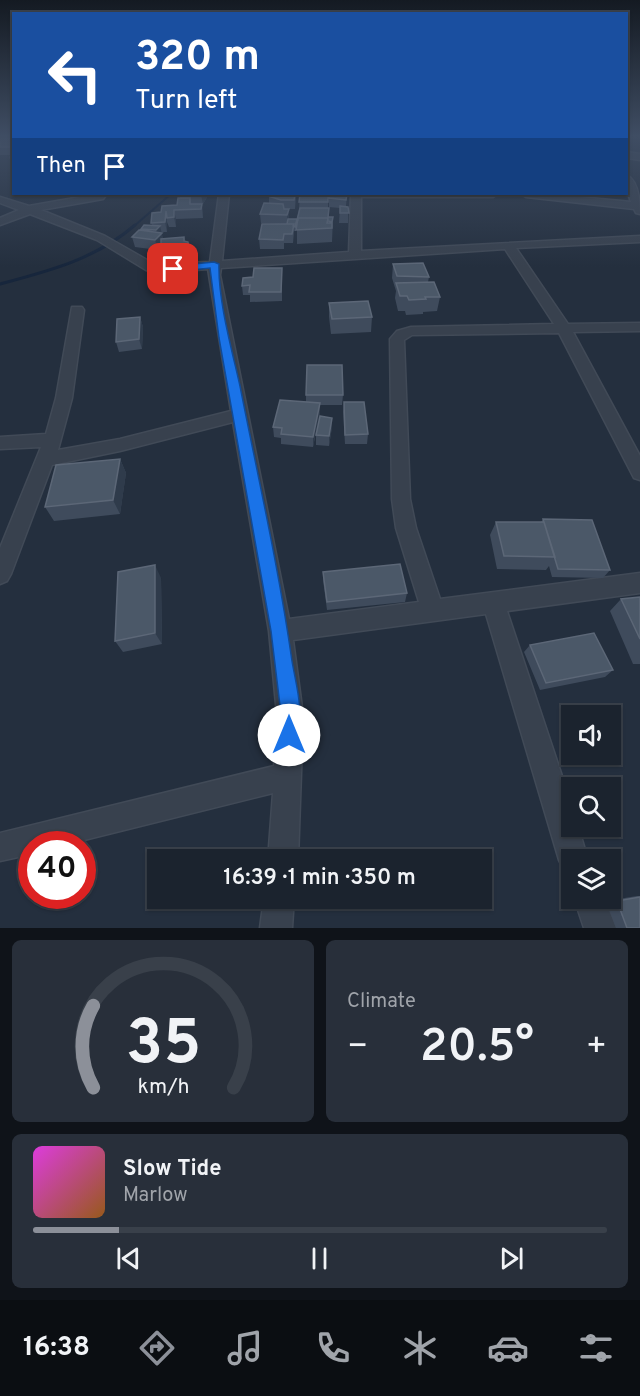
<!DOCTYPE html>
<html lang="en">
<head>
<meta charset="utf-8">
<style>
	:root { --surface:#1b232e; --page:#282f3a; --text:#f1f3f6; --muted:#a0a4aa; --line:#39404a; --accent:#8c9099 }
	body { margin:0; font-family:Overpass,sans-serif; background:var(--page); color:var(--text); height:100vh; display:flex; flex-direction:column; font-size:22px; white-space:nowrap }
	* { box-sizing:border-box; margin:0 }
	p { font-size:20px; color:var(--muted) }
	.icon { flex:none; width:33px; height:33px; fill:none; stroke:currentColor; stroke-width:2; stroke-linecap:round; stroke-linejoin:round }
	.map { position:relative; height:928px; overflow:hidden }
	.side { display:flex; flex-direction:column; gap:12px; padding:12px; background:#0f1319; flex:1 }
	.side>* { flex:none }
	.top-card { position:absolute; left:12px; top:12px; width:616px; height:183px; border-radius:0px; box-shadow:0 2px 4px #0004,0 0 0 2px var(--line); background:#1a4fa0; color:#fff; overflow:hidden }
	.tools { position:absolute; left:561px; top:705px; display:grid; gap:12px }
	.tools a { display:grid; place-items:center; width:60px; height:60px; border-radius:0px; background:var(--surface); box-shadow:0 2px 4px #0004,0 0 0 2px var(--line); font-size:30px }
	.speed { position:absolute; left:18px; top:831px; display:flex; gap:12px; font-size:30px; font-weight:700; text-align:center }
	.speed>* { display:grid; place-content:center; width:78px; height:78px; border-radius:50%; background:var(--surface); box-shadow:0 2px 4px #0004,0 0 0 2px var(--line); line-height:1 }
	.speed .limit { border:9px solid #d22; background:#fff; color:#111 }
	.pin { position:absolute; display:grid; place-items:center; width:51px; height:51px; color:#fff; margin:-26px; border-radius:12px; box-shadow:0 3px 9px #0006 }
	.me { position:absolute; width:66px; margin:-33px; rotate:0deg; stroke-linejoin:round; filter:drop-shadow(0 0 4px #0008) }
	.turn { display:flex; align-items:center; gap:21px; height:126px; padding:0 24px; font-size:27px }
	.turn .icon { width:78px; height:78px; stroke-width:2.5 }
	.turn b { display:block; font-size:42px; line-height:51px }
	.then { display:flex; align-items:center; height:57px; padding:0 24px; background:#0003; gap:12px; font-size:22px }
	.big { font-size:45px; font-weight:600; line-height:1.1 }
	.side .card { flex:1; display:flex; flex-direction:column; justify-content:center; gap:9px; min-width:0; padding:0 21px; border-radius:9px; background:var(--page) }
	.side .dial { align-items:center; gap:0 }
	.dial svg { height:156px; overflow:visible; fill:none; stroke:var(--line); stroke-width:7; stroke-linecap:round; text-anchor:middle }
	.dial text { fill:var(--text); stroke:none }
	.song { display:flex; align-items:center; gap:18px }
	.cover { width:72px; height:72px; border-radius:9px; background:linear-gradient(135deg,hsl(300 70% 55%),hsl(30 70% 35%)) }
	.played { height:6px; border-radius:3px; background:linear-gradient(90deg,var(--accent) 15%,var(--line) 15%) }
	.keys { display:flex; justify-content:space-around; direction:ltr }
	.heat { display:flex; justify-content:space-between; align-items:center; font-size:33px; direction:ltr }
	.side .tiles { flex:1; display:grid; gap:12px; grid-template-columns:1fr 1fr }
	.card:last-child { grid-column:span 2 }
	.trip { position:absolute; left:147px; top:849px; width:345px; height:60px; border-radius:0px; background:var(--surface); box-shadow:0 2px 4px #0004,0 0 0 2px var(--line); font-weight:600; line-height:60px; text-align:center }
	.tabs { display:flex; height:96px; justify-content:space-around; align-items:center; background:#0b0e12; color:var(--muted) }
	.tabs .icon { width:42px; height:42px }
	.tabs .active { color:var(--accent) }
	.tabs b { font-size:27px; color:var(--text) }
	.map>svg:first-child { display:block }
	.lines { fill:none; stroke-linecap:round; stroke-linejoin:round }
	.stream-far1 { stroke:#17263c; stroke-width:2 }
	.stream { stroke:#17263c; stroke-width:3 }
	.minor-casing { stroke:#414a57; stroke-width:3 }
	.minor { fill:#38414e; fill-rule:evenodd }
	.wall { fill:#3f4b5c }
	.shaded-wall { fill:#2f3b4b }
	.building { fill:#4b5868; stroke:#5c6777; stroke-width:1.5 }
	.route { fill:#1a73e8; stroke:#114b97; stroke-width:1.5 }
</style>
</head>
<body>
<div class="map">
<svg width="640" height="928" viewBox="0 0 640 928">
	<rect width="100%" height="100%" fill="#242f3e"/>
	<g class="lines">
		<path class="stream-far1" d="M133,227L171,194"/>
		<path class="stream" d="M0,284C49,271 96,259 135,225"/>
		<defs>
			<path id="minor" d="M0,137H14V142H0Z
				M627,152L640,154V160L627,158Z
				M627,175C639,182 640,201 640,214L636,213L634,209L526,197L521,194H550L631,202L627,191Z
				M97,194H107L103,199L41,210L105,236L154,264L210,262L219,194H229L222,261L349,252L351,194H498L493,197H361V251L640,236V242L516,248L568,324L640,323V331L573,332L640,456V480L634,478L559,333L412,335L404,340L410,499L416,528L440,599L640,573V593L507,611L572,806V826H578L588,860H572V874L564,870L559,860L486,614L293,640L303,715L298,860H268L273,793L68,844H32V854L0,861V833L274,766L277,715L269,631L233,422L120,451L52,465L11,574L7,581L0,584V548L41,447L0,449V437L46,434L56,398L72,307H82L84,310L72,398L58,450L120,439L231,411L208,269L158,273L146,270L97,240L30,214L0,225V218L19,210L0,203V197L29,206ZM505,249L554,324L411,327L397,331L390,339L392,499L396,528L419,602L289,619L220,275L221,268Z
				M264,898H294L292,928H260Z
				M574,898H604L616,928H584Z"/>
		</defs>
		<use href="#minor" class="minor-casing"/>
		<use href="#minor" class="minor"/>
	</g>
	<path class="wall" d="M14,139V166H13L9,157L11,155H0V140Z
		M180,194H209L203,204H202L203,218L176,219V227H169L167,222V232H161L163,239L184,237L185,241L188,242L190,251V263L163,266L161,256V246L158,250L135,247L132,237L141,230V229L152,225L151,223L161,212L177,205L180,198Z
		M269,194H296L295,209H284L289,219H297L299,209L300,194H347L346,206L348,207V223H339L340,208L329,207V197H328V208H329V217H333L332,242L297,244V225L296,231H294L293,243H284V249H260L259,239L283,224L261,223L260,214L269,203Z
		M393,264L429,277L428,282L440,297L437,311L423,312V314L406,315L405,311H398L395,298L396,291L392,278Z
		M282,278V301L250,302V295H243L242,286Z
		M329,303L372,317L371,332L331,334L329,317Z
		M140,317L143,327L142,349L119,352L116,342Z
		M306,395H343L342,405H320V413L313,447L281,444V438L274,437L273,427L306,402Z
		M344,402L368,434L367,444H345L343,412Z
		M332,427L329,446L316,445V435Z
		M120,459L126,473L120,514L54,521L45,507Z
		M543,519L610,570L603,578L552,577L549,566L546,570L497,569L490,535L496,522H541Z
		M323,572L407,593L405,602L327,610L323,580Z
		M161,578L162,644L123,652L115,641Z
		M640,597V664H633L610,611L621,599Z
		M530,645L613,670L605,677L540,690L524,652Z
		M637,896H640V928H616L606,901Z"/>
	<path class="shaded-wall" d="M202,194H209L203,204L201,195Z
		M289,209V218L287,224V215Z
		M174,210L176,219V227L174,217Z
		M166,211L167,222V232L165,222Z
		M160,226L164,242L158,250L155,240L158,238L156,230Z
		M188,242L190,251V263L189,254Z
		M140,317L143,327L142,349L139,339Z
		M320,403V413L313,447V437Z
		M332,418V427L329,446V436Z
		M120,459L126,473L120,514L113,500Z
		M155,565L161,578L162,644L155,633Z"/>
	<path class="building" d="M1,139H14V145L11,147H0Z
		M180,194H202L201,195H179Z
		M269,194H295L294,200H281L268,196Z
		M300,194H328V202H299Z
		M347,194L346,200L329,198L330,195Z
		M178,198H190V204H202L201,209L174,210V217L167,218L166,211L165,222L151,223L152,213L161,212L162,206L177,205Z
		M264,203L283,204L284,209H289L287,215L260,214Z
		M340,206L348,207L349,213H340Z
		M300,208H329L328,217H333L332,222L328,221V218H298V220H297Z
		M298,218H328L327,223H332V228L296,230Z
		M288,219H297L295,227L293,226L294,224H287Z
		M262,224H294L292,234H284L283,240L259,239Z
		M144,225L160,226L156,230L141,229Z
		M139,230L162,233L155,240L132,237Z
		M184,237V241L188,242L189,254L161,256V239Z
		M423,263L429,277L397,276L393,264Z
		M254,268H282L281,292H249L250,285L242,286L243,278L253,277Z
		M434,282L440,297H425L426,299L409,300L407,296H400L396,283Z
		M368,301L372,317L332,319L329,303Z
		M140,317L139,339L116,342L117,319Z
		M307,365H342L343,395H306Z
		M280,400L320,403L313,437L281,434L282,428L273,427Z
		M344,402H364L368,434L345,435Z
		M320,416L332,418L329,436L316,435Z
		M120,459L113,500L45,507L56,465Z
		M543,519L592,520L610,570L558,569Z
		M496,522H544L555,557L504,556Z
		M400,564L407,593L327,602L323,572Z
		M155,565V633L115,641L118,572Z
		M640,597V639L621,599Z
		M594,633L613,670L546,683L530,645Z
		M640,897V928H627L617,901Z"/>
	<linearGradient id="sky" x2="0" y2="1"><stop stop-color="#141a22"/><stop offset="0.51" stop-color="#3f4d63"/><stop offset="1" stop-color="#3f4d63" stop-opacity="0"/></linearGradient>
	<rect width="640" height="267" fill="url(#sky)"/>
	<path class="route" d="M214,262L219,264C218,301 232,350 240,386C258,477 279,569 292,661C296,685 306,718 296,742L289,745L282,742L279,735L281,714L271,631L219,338L210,268L173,272L168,269L173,266Z"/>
</svg>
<div class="tools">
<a><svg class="icon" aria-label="sound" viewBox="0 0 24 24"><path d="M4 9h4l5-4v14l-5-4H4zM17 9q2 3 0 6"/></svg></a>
<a><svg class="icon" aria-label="search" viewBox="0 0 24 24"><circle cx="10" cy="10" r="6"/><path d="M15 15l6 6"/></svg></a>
<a><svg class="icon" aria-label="layers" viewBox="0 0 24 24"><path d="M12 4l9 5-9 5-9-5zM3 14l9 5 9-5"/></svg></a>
</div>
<div class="speed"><div class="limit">40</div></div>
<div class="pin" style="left:173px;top:269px;background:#d93025"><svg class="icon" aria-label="arrive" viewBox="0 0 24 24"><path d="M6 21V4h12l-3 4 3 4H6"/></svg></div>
<svg class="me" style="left:289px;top:735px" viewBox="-20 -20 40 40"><circle r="19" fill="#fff"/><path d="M0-13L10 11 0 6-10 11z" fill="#1a73e8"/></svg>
<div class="trip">16:39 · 1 min · 350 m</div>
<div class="top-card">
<div class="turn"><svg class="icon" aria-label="left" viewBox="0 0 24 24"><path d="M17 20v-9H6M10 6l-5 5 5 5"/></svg><div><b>320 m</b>Turn left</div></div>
<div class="then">Then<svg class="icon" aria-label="arrive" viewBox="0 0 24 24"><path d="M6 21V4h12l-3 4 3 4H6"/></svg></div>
</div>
</div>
<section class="side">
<div class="tiles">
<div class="card dial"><svg viewBox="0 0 100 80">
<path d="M14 69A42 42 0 1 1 86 69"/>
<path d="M14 69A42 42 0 0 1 14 27" stroke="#8c9099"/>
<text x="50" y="56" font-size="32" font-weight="700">35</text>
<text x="50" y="72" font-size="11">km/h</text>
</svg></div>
<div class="card"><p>Climate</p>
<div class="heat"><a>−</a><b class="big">20.5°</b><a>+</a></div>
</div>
<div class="card">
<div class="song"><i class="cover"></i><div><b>Slow Tide</b><p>Marlow</p></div></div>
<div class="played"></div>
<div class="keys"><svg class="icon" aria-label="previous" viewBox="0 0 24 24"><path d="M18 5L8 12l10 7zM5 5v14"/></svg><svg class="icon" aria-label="pause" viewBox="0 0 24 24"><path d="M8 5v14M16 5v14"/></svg><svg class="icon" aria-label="next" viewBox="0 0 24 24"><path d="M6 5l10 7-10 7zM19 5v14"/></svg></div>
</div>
</div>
</section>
<nav class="tabs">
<b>16:38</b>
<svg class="icon active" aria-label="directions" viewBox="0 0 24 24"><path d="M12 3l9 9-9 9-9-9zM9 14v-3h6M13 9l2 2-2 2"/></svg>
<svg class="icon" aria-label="music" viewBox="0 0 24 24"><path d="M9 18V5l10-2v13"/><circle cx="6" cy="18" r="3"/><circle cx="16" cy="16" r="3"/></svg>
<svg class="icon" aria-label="phone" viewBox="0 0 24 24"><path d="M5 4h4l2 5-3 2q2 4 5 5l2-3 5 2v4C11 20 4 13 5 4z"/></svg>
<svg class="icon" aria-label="climate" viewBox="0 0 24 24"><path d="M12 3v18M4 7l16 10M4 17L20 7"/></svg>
<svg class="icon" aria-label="car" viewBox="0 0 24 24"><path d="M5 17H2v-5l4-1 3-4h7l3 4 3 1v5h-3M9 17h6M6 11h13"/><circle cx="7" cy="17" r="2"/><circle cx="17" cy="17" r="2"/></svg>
<svg class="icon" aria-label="filters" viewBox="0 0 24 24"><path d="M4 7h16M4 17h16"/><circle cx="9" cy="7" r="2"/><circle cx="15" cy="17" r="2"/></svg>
</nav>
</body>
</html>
